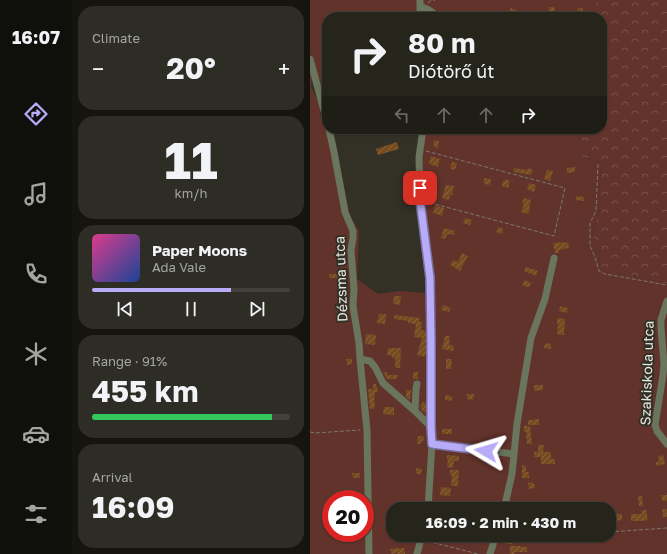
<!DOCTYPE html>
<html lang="en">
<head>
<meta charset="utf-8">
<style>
	:root { --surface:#26251c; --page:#2e2d25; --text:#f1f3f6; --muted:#a4a5a3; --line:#42423b; --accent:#b8abf7 }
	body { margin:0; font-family:"Golos Text",sans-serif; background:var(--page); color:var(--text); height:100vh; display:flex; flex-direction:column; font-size:15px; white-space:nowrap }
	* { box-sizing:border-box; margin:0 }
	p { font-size:13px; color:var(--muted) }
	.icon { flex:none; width:22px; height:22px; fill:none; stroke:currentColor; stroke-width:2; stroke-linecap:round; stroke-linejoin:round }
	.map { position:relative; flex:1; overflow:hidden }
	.details { display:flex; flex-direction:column; gap:6px; padding:6px; background:#15140f; width:238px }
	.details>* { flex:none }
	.banner { position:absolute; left:12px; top:12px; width:285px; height:122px; border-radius:16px; box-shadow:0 1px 3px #0004,0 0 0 1px var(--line); background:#26251c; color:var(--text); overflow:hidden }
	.speed { position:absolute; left:12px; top:490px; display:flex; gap:8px; font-size:20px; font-weight:700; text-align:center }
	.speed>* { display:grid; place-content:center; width:52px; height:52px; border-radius:50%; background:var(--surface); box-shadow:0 1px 3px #0004,0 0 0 1px var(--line); line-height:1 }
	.speed .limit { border:6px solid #d22; background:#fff; color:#111 }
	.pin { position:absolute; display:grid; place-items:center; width:34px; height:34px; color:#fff; margin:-17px; border-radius:8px; box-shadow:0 2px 6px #0006 }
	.me { position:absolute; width:44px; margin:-22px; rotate:277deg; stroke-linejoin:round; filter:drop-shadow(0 0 3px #0008) }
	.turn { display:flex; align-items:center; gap:14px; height:84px; padding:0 20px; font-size:18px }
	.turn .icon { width:52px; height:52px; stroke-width:2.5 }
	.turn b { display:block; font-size:28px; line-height:34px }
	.lanes { display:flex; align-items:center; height:38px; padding:0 20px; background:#0003; justify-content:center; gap:20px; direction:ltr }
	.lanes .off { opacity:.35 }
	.big { font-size:30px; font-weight:700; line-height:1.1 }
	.details .card { flex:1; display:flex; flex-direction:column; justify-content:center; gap:6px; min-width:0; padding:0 14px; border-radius:16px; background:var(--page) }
	.details .dial { align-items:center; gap:0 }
	.dial b { font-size:52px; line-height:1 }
	.song { display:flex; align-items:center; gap:12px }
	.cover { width:48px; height:48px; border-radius:6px; background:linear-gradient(135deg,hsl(330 70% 55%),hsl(220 70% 35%)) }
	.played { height:4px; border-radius:2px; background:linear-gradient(90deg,var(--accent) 70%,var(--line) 70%) }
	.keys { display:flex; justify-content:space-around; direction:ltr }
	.heat { display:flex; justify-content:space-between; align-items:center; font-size:22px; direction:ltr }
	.charge { height:6px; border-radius:3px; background:linear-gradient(90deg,#34c759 91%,var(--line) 0) }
	.trip { position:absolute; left:76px; top:502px; width:230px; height:40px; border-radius:16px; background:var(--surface); box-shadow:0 1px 3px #0004,0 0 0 1px var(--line); font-weight:700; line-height:40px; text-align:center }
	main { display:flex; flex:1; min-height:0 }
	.menu { display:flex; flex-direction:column; width:72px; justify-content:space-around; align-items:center; background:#0f0f0b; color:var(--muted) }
	.menu .icon { width:28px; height:28px }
	.menu .selected { color:var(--accent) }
	.menu b { font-size:18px; color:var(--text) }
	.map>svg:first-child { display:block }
	.green { fill:#62332b; fill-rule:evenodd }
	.forest { fill:url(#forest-crowns) }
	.building { fill:url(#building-hatch) }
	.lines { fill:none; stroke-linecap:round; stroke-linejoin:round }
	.path { stroke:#7a786f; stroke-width:1; stroke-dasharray:4 2; stroke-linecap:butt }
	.minor { stroke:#6a755e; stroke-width:7 }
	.route-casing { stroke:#786fa1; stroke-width:10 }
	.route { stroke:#b8abf7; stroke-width:7 }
	.labels { text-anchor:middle; stroke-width:4; stroke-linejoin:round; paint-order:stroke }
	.street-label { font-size:14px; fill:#e7e6df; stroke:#333126 }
</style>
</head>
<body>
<main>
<nav class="menu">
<b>16:07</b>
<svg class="icon selected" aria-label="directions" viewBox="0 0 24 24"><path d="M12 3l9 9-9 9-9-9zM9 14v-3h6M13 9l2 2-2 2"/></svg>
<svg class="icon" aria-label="music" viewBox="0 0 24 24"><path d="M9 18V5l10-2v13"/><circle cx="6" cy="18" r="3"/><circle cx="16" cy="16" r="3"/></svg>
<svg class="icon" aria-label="phone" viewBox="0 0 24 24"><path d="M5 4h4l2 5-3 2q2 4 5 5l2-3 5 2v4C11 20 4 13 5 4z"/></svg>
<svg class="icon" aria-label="climate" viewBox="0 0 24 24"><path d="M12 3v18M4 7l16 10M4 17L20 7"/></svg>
<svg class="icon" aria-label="car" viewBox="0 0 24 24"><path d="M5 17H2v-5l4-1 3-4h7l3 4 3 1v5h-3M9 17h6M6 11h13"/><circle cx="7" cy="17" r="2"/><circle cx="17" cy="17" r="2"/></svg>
<svg class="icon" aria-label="filters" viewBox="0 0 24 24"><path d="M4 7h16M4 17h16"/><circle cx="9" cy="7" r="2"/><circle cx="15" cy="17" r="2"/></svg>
</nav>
<section class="details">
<div class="card"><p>Climate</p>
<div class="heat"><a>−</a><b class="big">20°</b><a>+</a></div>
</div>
<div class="card dial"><b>11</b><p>km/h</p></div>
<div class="card">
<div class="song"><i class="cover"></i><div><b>Paper Moons</b><p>Ada Vale</p></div></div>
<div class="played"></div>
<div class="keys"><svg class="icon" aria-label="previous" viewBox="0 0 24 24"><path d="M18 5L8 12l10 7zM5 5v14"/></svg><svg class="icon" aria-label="pause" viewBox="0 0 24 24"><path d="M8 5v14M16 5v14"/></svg><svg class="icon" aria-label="next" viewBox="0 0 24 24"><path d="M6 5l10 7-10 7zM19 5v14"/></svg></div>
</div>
<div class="card"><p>Range · 91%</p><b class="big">455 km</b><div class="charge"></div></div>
<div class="card"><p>Arrival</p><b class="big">16:09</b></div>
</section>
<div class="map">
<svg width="357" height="554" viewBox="0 0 357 554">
	<defs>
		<pattern id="forest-crowns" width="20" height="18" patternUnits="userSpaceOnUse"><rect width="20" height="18" fill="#62332b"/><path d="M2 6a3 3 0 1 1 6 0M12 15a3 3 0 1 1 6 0" fill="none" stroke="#785149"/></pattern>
		<pattern id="building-hatch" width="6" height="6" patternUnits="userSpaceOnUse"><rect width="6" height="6" fill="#764b20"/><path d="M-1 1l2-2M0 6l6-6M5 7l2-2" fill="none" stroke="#8a6540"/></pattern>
	</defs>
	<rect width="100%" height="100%" fill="#333126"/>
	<path class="green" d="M0,0H285L287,17H17V110L8,80L0,51Z
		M0,71L2,78L1,87L10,105V116L17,114V129H22L40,216L49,231L47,279L68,294L90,291L117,293L116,248L109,211L110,129H270L272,157L291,161L288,220L284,222L283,246L289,254L290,268L292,270L357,283V554H0ZM21,499H55V533H21ZM83,509H299V535H83Z"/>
	<path class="forest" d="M285,0H357V283L292,270L290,268L289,254L283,246L284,221L288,220L291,161L272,157L270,129H292V17H287Z"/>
	<path class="building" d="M239,7H244L245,14H239Z
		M201,8L207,11L204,17L198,14Z
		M268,8H273L272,15H267Z
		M221,129H235V133L221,131Z
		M124,140L129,141L128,148H125V146H123Z
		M87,142L89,149L68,155L66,149Z
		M121,156L130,159L128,167L119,164Z
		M142,162L147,163L145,170L140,169Z
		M265,167V172L257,173V168Z
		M204,168L217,170L218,168L223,170L221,175L203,172Z
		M237,170L243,171L240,181L234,179Z
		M174,178L181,179L180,185L174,184Z
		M195,179L200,181L198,188L192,186L193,181H195Z
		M219,183L226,185L224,192L217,189Z
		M136,185L144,186L142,195L140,194L139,200L132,198Z
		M266,196L274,197V201L266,200Z
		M214,198L221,200L219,208L220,209L218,214L211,212L214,204L212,203Z
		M125,205L134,208L132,216L123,213Z
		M155,218L162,220L160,225L153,223Z
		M188,227L193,229L192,234L186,232Z
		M134,228L145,231L144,235L138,234V235L137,234L135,239L131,238Z
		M255,242V243L258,242L259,248L249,250V253H245L243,243Z
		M152,253L158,256L150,271L140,265L143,260L148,262Z
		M216,267L228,271L226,276L214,271Z
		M19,274H33V278H19Z
		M215,280L221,283L219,287L218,286L217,287L212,285Z
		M84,296H91L90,305L83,304Z
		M133,305L141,308L139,312L131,310Z
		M250,306L258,308L257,313L249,311Z
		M69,314H76L75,324L67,323Z
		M84,315L110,318L109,322H112L111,330L116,331V353L115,357L107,355L112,338L104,337L106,324L98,323V321L84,319Z
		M247,318L255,319L254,335L247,334L248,323H247Z
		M56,334L66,335L65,345L55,344Z
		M135,336H140L139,345L144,346L143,351L132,349Z
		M235,343L241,344V349L234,348Z
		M78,348H91L90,368H85V358H82V356L77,355Z
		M36,359H42V364L37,365Z
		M136,359H142L141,369H136Z
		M73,372H77V375H88V377H87V379H77Z
		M103,372H108V379H103Z
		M63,384H66L68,392H65V396H64L65,408L61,409H60L58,389H63Z
		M224,385H233V390L224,391Z
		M96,390H101L100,400L96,397Z
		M157,394H164L163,400L157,399Z
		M135,395L142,396V401L135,400Z
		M113,402L116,404V411L115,413L111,410L112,408L110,407Z
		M74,407H84V415L73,414Z
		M224,419H229V425H218V420H224Z
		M214,426H220L222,444H217L216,432H214Z
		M132,429H142V434H132Z
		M108,436H114L113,441H111V444H107Z
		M228,445H234L233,452H241V459H245V464H231V457H224V452H228Z
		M137,455L149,456V461H144L143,468L137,467L138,460H137Z
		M353,455L355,464L346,466V462H349L348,456Z
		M212,465L216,466V472H219V478H212Z
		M106,468L112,469L111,474H106Z
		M140,470H149L148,486H141L142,475H140Z
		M42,473H50V478H43Z
		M223,482V484H225V488L219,489L218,483Z
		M131,487L141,488L140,496L130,495Z
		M351,495H357V501H352Z
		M328,496H332L333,506H329Z
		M352,509H357V517H353Z
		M336,510L338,520L332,521H321V514H332L331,511Z
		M303,514H312V520L303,521Z
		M95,535L96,541H87V536Z
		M197,535H202L203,544H196Z
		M200,546H211V547H217V552H204L205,554H200Z
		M94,548L95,554H87L86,553L81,554L80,549Z"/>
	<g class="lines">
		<path class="path" d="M118,3L120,1L125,0
			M164,129C172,131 182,135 189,131L190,129
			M116,151L255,188L244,236L117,202
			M288,164L286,211L280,223V246L285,257L289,271L295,274L357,285
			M0,432L5,433L50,430
			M299,532L357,528
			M117,541L168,554"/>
		<path class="minor" d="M110,0V17
			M110,7C117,8 122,11 127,17
			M0,59L17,122
			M19,129L24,152L35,212L43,231V238L41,250L44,289L43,306L49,343L50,359L60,361L65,367L73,383L105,411L121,427
			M113,129L109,157L110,200L120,278L121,342V427L122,444L118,509
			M357,301L351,320V328L354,364L353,375L345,425L347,431L357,444
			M50,359L57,430L59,554
			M105,411L106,389L107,384
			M122,444L204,454
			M194,509L202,474L207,424L221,338L235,299L244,258
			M107,554L112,535
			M180,554L186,535"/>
	</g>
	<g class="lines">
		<defs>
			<path id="route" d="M110,188V200L120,278L121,342V427L122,444L176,451"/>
		</defs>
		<use href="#route" class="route-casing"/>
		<use href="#route" class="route"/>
	</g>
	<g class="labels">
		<g class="street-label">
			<text transform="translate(31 279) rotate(-92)" y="5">Dézsma utca</text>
			<text transform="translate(337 373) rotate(-88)" y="5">Szakiskola utca</text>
		</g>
	</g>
</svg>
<div class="speed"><div class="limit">20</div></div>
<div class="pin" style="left:110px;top:188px;background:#d93025"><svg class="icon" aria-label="arrive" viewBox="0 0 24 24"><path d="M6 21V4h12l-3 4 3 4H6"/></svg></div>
<svg class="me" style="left:176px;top:451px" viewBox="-20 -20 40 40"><path d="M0-17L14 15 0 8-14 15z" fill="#b8abf7" stroke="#fff" stroke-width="4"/></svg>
<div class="trip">16:09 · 2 min · 430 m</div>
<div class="banner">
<div class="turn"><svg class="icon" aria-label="right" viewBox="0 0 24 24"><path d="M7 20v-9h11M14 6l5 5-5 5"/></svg><div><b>80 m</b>Diótörő út</div></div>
<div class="lanes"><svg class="icon off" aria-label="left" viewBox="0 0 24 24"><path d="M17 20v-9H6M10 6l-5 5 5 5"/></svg><svg class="icon off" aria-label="ahead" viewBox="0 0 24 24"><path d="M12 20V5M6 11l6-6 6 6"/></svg><svg class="icon off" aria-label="ahead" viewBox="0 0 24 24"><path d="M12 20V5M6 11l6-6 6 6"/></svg><svg class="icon" aria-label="right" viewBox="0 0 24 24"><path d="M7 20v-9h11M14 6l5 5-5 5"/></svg></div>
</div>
</div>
</main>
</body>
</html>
